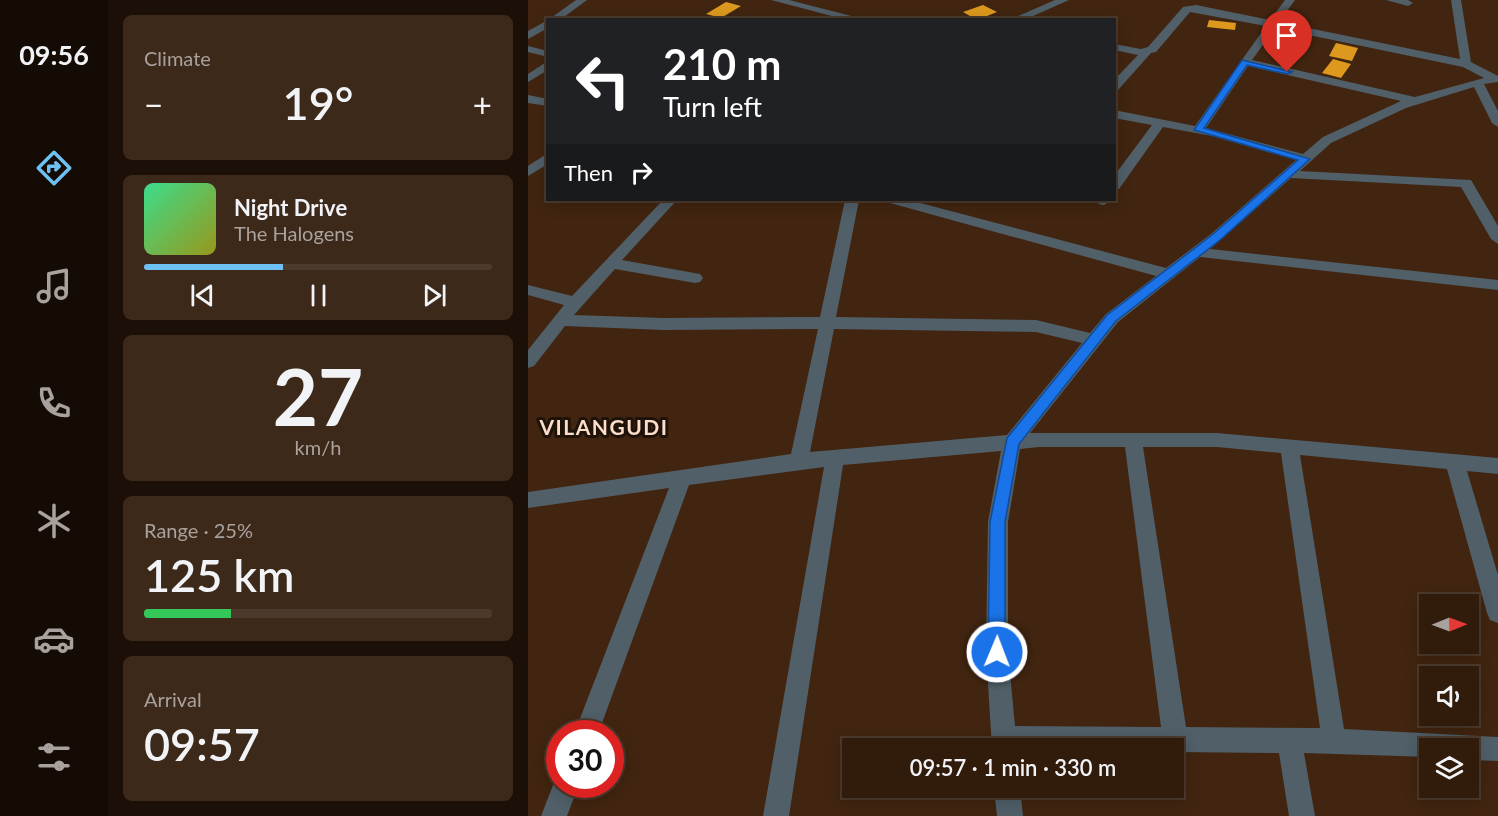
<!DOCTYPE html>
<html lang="en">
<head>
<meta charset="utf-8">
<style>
	:root { --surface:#311c0c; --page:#3d291a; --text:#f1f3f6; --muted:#a8a19d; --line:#4c3a2d; --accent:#6ec2f3 }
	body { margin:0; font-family:Lato,sans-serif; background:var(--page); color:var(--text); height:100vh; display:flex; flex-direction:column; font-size:22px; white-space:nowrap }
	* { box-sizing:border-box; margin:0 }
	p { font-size:20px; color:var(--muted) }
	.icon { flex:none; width:33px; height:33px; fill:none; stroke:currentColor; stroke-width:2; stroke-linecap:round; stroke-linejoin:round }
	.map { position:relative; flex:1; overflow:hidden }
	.sheet { display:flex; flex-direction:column; gap:15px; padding:15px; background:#1b0f07; width:420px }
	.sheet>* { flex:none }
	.hud { position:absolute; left:18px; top:18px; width:570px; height:183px; border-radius:0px; box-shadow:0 3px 15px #0003,0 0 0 2px var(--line); background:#202124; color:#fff; overflow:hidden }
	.needle { width:39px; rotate:89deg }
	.fabs { position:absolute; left:891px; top:594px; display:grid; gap:12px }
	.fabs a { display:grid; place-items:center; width:60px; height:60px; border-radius:0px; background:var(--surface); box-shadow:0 3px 15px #0003,0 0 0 2px var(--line); font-size:30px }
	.speed { position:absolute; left:18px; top:720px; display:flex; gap:12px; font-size:30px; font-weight:700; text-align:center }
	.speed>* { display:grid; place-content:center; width:78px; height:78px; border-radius:50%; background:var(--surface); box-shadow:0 3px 15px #0003,0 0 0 2px var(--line); line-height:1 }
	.speed .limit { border:9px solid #d22; background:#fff; color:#111 }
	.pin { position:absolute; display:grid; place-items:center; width:51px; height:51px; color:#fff; margin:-62px -26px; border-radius:50% 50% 50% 0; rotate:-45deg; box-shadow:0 0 6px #0007 }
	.pin .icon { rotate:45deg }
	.me { position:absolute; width:66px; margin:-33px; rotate:1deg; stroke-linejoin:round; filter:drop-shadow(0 0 4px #0008) }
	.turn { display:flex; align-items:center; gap:21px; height:126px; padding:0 18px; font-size:27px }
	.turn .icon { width:78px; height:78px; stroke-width:2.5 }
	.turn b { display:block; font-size:42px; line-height:51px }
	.then { display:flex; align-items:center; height:57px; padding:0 18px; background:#0003; gap:12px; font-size:22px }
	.big { font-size:45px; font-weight:600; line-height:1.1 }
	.sheet .widget { flex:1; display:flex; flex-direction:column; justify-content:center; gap:9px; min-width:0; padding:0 21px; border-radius:9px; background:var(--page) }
	.sheet .dial { align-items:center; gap:0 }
	.dial b { font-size:78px; line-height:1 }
	.song { display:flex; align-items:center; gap:18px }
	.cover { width:72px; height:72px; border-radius:9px; background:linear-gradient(135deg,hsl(150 70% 55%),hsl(60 70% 35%)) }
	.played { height:6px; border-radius:3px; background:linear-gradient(90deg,var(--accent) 40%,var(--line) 40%) }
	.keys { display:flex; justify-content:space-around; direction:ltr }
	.heat { display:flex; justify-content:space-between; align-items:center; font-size:33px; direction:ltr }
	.charge { height:9px; border-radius:4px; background:linear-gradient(90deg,#34c759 25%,var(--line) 0) }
	.trip { position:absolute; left:314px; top:738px; width:342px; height:60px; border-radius:0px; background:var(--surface); box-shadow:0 3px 15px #0003,0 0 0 2px var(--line); font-weight:600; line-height:60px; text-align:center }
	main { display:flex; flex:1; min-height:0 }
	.menu { display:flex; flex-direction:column; width:108px; justify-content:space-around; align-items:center; background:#140b05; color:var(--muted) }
	.menu .icon { width:42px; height:42px }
	.menu .active { color:var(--accent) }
	.menu b { font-size:27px; color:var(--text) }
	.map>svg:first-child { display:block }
	.building { fill:#dd991d }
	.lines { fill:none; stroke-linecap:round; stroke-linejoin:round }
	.minor { fill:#505f68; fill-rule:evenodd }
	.route { fill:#1a73e8; stroke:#114b97; stroke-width:1.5 }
	.labels { text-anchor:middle; stroke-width:6; stroke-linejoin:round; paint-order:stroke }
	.district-label { font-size:21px; font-weight:bold; letter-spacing:1.5px; fill:#fbddc9; stroke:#1e1209 }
</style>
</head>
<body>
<main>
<nav class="menu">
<b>09:56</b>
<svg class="icon active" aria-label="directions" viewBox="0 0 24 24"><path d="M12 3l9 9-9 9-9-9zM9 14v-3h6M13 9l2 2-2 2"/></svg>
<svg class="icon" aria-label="music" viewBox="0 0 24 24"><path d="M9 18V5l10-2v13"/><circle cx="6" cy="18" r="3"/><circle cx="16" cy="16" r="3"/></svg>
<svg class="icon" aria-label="phone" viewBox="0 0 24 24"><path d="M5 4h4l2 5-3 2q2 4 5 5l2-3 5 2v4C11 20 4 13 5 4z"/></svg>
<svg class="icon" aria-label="climate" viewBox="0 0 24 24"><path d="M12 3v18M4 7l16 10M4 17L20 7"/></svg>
<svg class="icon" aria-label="car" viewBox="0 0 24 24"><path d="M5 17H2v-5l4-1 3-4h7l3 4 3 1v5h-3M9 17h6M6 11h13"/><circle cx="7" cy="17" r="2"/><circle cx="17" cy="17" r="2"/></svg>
<svg class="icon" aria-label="filters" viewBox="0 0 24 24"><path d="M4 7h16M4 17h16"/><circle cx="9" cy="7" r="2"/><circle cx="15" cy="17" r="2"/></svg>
</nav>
<section class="sheet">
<div class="widget"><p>Climate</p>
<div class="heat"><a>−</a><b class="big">19°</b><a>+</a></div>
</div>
<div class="widget">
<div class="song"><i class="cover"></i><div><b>Night Drive</b><p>The Halogens</p></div></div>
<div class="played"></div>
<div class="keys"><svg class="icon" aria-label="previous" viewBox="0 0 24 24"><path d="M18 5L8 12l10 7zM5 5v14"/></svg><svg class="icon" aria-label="pause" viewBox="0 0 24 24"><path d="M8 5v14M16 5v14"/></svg><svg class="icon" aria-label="next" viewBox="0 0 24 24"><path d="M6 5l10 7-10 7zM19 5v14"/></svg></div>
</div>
<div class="widget dial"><b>27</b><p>km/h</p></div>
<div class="widget"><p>Range · 25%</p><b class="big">125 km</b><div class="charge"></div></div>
<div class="widget"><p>Arrival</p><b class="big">09:57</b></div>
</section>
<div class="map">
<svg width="970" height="816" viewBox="0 0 970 816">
	<rect width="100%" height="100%" fill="#412510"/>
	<path class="building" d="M198,2L213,6L193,18L178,14Z
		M455,5L469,12L449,20L435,12Z
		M681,20L708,23L707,30L679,27Z
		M808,43L830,48L824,61L801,56Z
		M805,59L823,64L813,78L794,73Z"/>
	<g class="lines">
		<path class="minor" d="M48,0H59L32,20H20Z
			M243,0H261L339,20H319Z
			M527,0H541L496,20H481Z
			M757,0H767L751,22L932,59L923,0H933L943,62L970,76V82L956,84L970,111V127L964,123L946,87L878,108L803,143L772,171L943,180L970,226V244L963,239L933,187L763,178L682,249L970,280V290L672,257L590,322L502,433H689L970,458V474L939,471L970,575V623L962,620L959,613L919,469L772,455L816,729L970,737V761L940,760V748H902V757L776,753L787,816H761L751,753L645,752V748H464L458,652L460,522L473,451L315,465L261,816H235L296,467L161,485L70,734H46L141,488L0,508V492L263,454L290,329L135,330L37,326L6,366L0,368V350L36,305L0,295V285L44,296L135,200H149L94,260L172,274L175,278L172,282L167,283L87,269L46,315L135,318L292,317L317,200H331L308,317L508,320L562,333L578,314L628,276L362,203L360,200H381L638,268L683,234L768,160L684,136L635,127L591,189L586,190V176L624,125L586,118V110L667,126L738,26L662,12L628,52L623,53L590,90L586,91V80L610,55L586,50V44L613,49L620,47L655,7L668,5L742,20ZM747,28L935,67L956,78L887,97L724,60ZM720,66L873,101L795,137L775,154L678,128ZM306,329L508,332L554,343L479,435L282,452ZM511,447H597L633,727L487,726L480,652V522L492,449ZM615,447H689L753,453L792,728L658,727Z
			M858,0H880L885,3L880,6Z
			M20,20V28L0,39V31Z
			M0,46L20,51V57L0,52Z
			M20,61V70L0,82V74Z
			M0,95L20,99V106L0,103Z
			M20,153V164L0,176V166Z
			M570,200H584L576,205L571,204Z
			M32,774V784H51L39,816H13L29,775Z
			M466,788H492L495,816H469Z"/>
	</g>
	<path class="route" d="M714,60L764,72L759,74L719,65L676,128L782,159L692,240L588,321L491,444L477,522V652L475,658L469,661L462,658L460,652L462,522L479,438L579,315L684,235L770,160L666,130Z"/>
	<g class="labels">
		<g class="district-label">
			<text x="76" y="435">VILANGUDI</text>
		</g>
	</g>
</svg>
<div class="fabs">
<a><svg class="needle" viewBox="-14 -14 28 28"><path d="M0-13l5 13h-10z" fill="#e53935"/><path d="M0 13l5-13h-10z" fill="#a8a19d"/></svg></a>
<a><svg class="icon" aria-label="sound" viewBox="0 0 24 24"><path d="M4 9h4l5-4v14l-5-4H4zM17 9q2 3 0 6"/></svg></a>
<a><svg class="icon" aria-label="layers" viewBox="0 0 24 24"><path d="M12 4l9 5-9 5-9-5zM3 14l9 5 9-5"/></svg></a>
</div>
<div class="speed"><div class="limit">30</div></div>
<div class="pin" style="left:759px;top:72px;background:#d93025"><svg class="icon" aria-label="arrive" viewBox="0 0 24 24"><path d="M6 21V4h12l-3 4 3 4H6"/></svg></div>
<svg class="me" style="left:469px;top:652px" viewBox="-20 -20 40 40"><circle r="17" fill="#1a73e8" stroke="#fff" stroke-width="3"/><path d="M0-11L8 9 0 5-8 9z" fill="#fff"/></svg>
<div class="trip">09:57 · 1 min · 330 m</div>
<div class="hud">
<div class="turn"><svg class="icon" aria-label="left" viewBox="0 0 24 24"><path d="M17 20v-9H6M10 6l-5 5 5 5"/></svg><div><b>210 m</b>Turn left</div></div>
<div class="then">Then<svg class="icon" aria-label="right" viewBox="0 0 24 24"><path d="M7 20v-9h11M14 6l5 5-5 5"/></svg></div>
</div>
</div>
</main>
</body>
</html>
